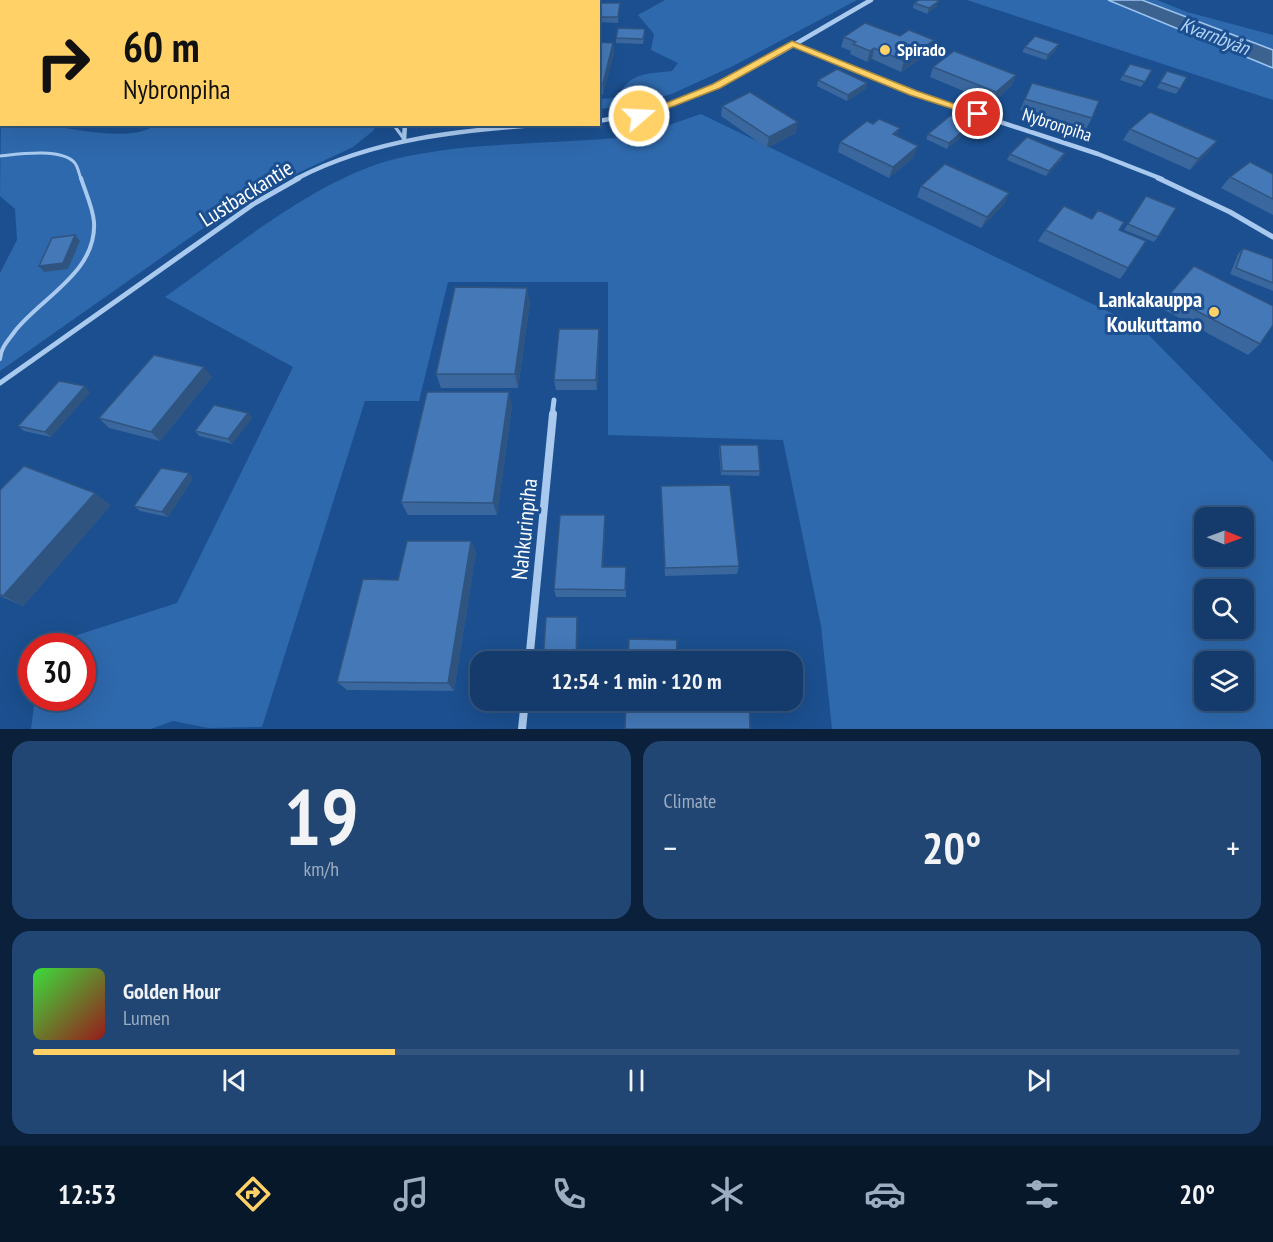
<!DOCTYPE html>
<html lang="en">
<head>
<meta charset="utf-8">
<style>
	:root { --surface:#143b6b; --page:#214673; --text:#f1f3f6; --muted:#9dadc1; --line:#33557e; --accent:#ffd166 }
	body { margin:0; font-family:"PT Sans Narrow",sans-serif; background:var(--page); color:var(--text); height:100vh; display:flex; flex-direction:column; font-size:22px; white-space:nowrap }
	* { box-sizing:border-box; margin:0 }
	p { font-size:20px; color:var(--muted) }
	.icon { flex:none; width:33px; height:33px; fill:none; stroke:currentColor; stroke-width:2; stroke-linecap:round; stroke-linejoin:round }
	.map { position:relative; height:729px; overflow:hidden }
	.side { display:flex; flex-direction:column; gap:12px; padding:12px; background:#0b203b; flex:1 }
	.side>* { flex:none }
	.banner { position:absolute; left:0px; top:0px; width:600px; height:126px; box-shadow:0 6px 24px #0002,0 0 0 2px var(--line); background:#ffd166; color:#111; overflow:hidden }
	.needle { width:39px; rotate:91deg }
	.tools { position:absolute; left:1194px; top:507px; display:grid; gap:12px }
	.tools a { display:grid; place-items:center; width:60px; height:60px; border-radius:12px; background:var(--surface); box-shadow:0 6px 24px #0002,0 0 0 2px var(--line); font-size:30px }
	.speed { position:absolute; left:18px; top:633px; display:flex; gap:12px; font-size:30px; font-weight:700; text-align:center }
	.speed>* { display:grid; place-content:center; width:78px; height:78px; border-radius:50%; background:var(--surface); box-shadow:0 6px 24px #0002,0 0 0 2px var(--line); line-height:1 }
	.speed .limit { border:9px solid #d22; background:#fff; color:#111 }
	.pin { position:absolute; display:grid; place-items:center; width:51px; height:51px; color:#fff; margin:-26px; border:3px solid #fff; border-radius:50%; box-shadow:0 2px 6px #0007 }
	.me { position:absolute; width:66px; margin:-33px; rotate:71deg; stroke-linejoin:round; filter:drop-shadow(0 0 4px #0008) }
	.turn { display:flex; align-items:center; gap:21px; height:126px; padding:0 24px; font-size:27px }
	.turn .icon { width:78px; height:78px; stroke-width:2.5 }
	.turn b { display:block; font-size:42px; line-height:51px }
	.big { font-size:45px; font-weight:700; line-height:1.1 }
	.side .tile { flex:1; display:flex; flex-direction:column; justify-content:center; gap:9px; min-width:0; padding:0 21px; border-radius:18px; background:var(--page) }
	.side .dial { align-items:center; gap:0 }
	.dial b { font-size:78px; line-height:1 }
	.song { display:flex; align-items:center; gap:18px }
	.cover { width:72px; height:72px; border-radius:9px; background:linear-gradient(135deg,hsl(120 70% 55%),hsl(0 70% 35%)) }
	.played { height:6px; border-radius:3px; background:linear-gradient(90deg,var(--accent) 30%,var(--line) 30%) }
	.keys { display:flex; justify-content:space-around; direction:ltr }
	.heat { display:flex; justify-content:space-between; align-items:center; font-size:33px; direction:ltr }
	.side .tiles { flex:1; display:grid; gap:12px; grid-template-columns:1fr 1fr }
	.tile:last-child { grid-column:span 2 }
	.trip { position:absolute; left:470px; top:651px; width:333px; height:60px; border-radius:18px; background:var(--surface); box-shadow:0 6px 24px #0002,0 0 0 2px var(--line); font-weight:700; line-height:60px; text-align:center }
	.menu { display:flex; height:96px; justify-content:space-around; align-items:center; background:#08182b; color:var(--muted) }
	.menu .icon { width:42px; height:42px }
	.menu .active { color:var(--accent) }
	.menu b { font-size:27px; color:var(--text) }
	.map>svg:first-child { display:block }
	.green { fill:#2e69ad; fill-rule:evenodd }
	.water { fill:#3c6290; stroke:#9cc4f0; stroke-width:1.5 }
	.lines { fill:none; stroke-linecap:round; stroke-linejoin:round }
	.lane-far1 { stroke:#a9c9ee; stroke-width:3 }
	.lane { stroke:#a9c9ee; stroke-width:4 }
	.street-far2 { stroke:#a9c9ee; stroke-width:4.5 }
	.street-far1 { stroke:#a9c9ee; stroke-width:5 }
	.street { stroke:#a9c9ee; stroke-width:8 }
	.wall { fill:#3a679d }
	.shaded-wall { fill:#305480 }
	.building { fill:#4478b7; stroke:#305480; stroke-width:1.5 }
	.route { fill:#ffd166; stroke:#a68842; stroke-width:1.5 }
	.poi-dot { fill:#ffd166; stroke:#1b4f8f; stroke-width:2 }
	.labels { text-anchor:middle; stroke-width:6; stroke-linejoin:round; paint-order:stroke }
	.far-poi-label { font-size:18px; font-weight:bold; fill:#fff; stroke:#1b4f8f; text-anchor:start }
	.far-street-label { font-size:18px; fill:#fff; stroke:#1b4f8f }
	.far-water-label { font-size:20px; font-style:italic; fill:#b5d3f5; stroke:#1b4f8f }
	.street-label { font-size:22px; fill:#fff; stroke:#1b4f8f }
	.poi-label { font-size:22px; font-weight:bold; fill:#fff; stroke:#1b4f8f; text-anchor:end }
</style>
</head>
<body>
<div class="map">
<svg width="1273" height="729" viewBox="0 0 1273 729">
	<rect width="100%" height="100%" fill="#1b4f8f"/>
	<path class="green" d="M0,0H174L2,2L0,42Z
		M665,0H857L733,66L674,93L640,104L599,109V99L617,98C630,72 646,74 672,71L678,63L651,50L654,34L638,15Z
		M967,0H1108L1273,68V100Z
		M1142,0H1157L1187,12L1273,35V50Z
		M1,113L2,124L51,125L50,126C77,129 135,143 156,124L376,125L373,131L353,147L300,172L222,215L0,371V273L17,240L15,209L0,196Z
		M701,114L1142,328L1273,462V729H832L821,626L783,440L608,435V282H448L419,401H365L262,727L208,728L173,721L151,729H31L35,698H82V646H43L177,603L293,367L165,297C230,251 317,178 395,159C471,141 549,145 627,137C651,134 677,121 701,114ZM1204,518H1244V556H1204ZM1204,590H1244V628H1204ZM1204,662H1244V700H1204Z"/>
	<path class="water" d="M1108,0H1142L1273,50V68Z"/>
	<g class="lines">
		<path class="lane-far1" d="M324,2L326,0
			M393,124L404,139
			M0,156C19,154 60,148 74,162C78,166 79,174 81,179"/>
		<path class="lane" d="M0,359C1,347 8,341 15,331C42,297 97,272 94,222C93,208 85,191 81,178"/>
		<path class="street-far2" d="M792,44L915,94L1098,154L1162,179
			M598,121C701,107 783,50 871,0
			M404,140L405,124
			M296,179C374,138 463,130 549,124"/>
		<path class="street-far1" d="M1158,178L1230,212L1273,237
			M0,383L255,203L299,178
			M552,416L554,400"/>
		<path class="street" d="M529,662L553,414
			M522,729L525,700"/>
	</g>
	<path class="wall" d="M598,3H620L618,23L598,22Z
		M914,3L937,6L927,14L913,8Z
		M645,34L643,44L616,43V38Z
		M844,37L931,51L901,72L872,59L867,62L850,54L851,51L841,47Z
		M598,42L613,43L614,53L603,94H598Z
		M1025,47L1056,50L1046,60L1022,52Z
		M933,67L1016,75L1011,86L992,103L930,77Z
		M1152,70L1141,87L1120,80L1123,75Z
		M1167,71L1187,77L1176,94L1157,88Z
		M818,80L867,83L866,89L847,101L817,86Z
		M1032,83L1092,118L1086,129L1020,110Z
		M722,106L796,133L767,148L721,116Z
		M1130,129L1217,141L1209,151L1190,170L1123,140Z
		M969,130L947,149L926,139L928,134Z
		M897,136L914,157L889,178L838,152L840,142Z
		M1065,153L1062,159L1046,176L1007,160L1010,154Z
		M1273,174V215L1221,188L1230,177Z
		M921,186L1009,193L1004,204L981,228L917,197Z
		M1146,196L1158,237L1154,242L1124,230Z
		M1045,230L1128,268L1120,279L1038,241Z
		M1243,248L1273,259V291L1230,274L1238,254Z
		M1194,266L1260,344L1248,355L1159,307Z
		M530,302L518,388H441L436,374Z
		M599,329V340L597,390H556L554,380Z
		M212,377L160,441L109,428L99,418Z
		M90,392L51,437L24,431L18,426Z
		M512,406L497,515H408L401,502Z
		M248,413L252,418L232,444L199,436L195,431Z
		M720,445L760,471L759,476L721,475L719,450Z
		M193,478L168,517L140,511L134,506Z
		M661,486L739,566L737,574L665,576L661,495Z
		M0,490L111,505L23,606L0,596Z
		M605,515V524L603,567H626V597H556L554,589Z
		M471,541L476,553L454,691L347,690L337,682L398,580Z"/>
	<path class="shaded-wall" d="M258,0H307L300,2H259Z
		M488,0H498L496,2H487Z
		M939,1L937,6L927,14L929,8Z
		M934,40L931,51L901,72L904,61Z
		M613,43L614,53L603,94V84Z
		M1059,44L1056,50L1046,60L1048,55Z
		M874,48L872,59L867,62L870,51Z
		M0,56H2V68H0Z
		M1016,75L1011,86L992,103L996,92Z
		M867,83L866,89L847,101L848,95Z
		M798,122L796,133L767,148L769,137Z
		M971,124L969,130L947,149L949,143Z
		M900,128L896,139L893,134Z
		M1217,141L1209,151L1190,170L1198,159Z
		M918,146L914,157L889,178L893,167Z
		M1065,153L1062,159L1046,176L1049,171Z
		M1009,193L1004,204L981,228L987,217Z
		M75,235L80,241L68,269L44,272L39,266Z
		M527,288L530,302L518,388L515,374Z
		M599,329V340L597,390L596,380Z
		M204,367L212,377L160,441L151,432Z
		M85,386L90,392L51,437L45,432Z
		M509,392L512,406L497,515L493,503Z
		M248,413L252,418L232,444L228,439Z
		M189,473L193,478L168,517L162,512Z
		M95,493L111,505L23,606L3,596Z
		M605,515V524L603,575L602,567Z
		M471,541L476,553L454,691L448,683Z
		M577,617L578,621L577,662H576Z"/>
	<path class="building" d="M453,0H488L487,2H452Z
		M919,0H937L939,1L929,8L914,3Z
		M598,3H620L618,17H598Z
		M865,23L900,36L909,30L934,40L904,61L874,48L870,51L853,44L856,42L844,37Z
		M618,28L645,29L643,39L616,38Z
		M1035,36L1059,44L1048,55L1025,47Z
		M0,42H2V56H0Z
		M598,42L613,43L603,84L598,83Z
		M954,51L1016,75L996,92L933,67Z
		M1130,64L1152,70L1145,82L1123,75Z
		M837,69L867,83L848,95L818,80Z
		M1167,71L1187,77L1180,89L1160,82Z
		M1032,83L1099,101L1092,118L1025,99Z
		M750,92L798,122L769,137L722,106Z
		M1150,112L1217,141L1198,159L1130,129Z
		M951,115L971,124L949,143L928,134Z
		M879,119L900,128L893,134L918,146L893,167L840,142L867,121L873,124Z
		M1027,137L1065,153L1049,171L1010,154Z
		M1250,162L1273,174V199L1230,177Z
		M945,164L1009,193L987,217L921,186Z
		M1146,196L1176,208L1158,237L1128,224Z
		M1064,206L1092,219L1098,210L1124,222L1119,230L1146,241L1128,268L1045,230Z
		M75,235L63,263L39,266L52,238Z
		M1243,248L1273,259V283L1236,268Z
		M1194,266L1273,306V325L1260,344L1168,296Z
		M455,287L527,288L515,374H436Z
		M559,329H599L596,380H554Z
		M154,355L204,367L151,432L99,418Z
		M59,381L85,386L45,432L18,426Z
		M427,392H509L493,503L401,502Z
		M214,405L248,413L228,439L195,431Z
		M720,445H758L760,471H722Z
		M24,466L95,493L3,596L0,594V490Z
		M161,468L189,473L162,512L134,506Z
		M730,485L739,566L665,568L661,486Z
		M560,515H605L602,567H626L625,590L554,589Z
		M407,541H471L448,683L337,682L363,579L398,580Z
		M546,617H577L576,662H543Z
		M629,639L677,640L676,662H628Z
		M626,700H749L750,729H625Z"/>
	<path class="route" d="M792,41L917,91L983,114L975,116L910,95L793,47L720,88L643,118L634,116L713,84Z"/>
	<g class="poi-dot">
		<circle cx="885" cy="50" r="6"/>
		<circle cx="1214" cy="312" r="6"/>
	</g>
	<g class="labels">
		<g class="far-poi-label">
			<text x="897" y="56">Spirado</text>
		</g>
		<g class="far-street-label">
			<text transform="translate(1057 125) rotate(18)" y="6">Nybronpiha</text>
		</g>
		<g class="far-water-label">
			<text transform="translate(1215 36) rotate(21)" y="7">Kvarnbyån</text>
		</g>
		<g class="street-label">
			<text transform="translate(246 193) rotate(-32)" y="8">Lustbackantie</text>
			<text transform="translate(524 529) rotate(-84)" y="8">Nahkurinpiha</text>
		</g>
		<g class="poi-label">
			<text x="1202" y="307">Lankakauppa<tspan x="1202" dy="25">Koukuttamo</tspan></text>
		</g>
	</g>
</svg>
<div class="tools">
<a><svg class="needle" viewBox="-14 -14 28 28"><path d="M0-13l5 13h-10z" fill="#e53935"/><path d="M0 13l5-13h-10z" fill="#9dadc1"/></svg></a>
<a><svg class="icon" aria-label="search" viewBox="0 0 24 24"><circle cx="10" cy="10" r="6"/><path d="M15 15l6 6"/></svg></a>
<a><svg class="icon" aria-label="layers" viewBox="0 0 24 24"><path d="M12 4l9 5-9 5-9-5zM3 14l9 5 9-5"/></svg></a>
</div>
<div class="speed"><div class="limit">30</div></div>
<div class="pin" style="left:978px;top:114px;background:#d93025"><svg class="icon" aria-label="arrive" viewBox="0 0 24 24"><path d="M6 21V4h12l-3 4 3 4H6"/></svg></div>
<svg class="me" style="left:639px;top:116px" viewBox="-20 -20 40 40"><circle r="17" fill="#ffd166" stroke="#fff" stroke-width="3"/><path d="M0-11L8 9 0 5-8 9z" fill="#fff"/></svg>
<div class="trip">12:54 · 1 min · 120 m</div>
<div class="banner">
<div class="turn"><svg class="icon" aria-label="right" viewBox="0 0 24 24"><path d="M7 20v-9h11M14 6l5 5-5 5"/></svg><div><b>60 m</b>Nybronpiha</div></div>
</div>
</div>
<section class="side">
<div class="tiles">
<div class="tile dial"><b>19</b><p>km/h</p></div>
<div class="tile"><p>Climate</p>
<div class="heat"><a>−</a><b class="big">20°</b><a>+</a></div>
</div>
<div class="tile">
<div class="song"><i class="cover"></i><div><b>Golden Hour</b><p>Lumen</p></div></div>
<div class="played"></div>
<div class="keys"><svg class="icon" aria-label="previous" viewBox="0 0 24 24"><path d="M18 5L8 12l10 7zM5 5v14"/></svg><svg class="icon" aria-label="pause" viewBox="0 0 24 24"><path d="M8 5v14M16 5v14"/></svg><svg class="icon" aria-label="next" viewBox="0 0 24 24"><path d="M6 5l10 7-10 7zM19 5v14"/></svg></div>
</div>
</div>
</section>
<nav class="menu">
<b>12:53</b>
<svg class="icon active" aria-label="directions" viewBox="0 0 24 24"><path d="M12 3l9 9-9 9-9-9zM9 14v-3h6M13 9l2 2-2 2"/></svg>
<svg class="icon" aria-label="music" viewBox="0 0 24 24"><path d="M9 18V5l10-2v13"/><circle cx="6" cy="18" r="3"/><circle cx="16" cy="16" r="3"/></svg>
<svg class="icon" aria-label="phone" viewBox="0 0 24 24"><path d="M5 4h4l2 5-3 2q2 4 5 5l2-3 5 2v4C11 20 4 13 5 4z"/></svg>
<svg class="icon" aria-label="climate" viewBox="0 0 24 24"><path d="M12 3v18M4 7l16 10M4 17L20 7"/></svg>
<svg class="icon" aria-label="car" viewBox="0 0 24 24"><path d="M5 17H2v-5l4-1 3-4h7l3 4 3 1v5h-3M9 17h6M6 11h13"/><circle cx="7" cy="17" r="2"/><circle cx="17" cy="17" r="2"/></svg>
<svg class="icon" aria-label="filters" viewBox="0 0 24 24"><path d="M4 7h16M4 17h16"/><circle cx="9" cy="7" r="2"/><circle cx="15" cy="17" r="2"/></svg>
<b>20°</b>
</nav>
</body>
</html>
